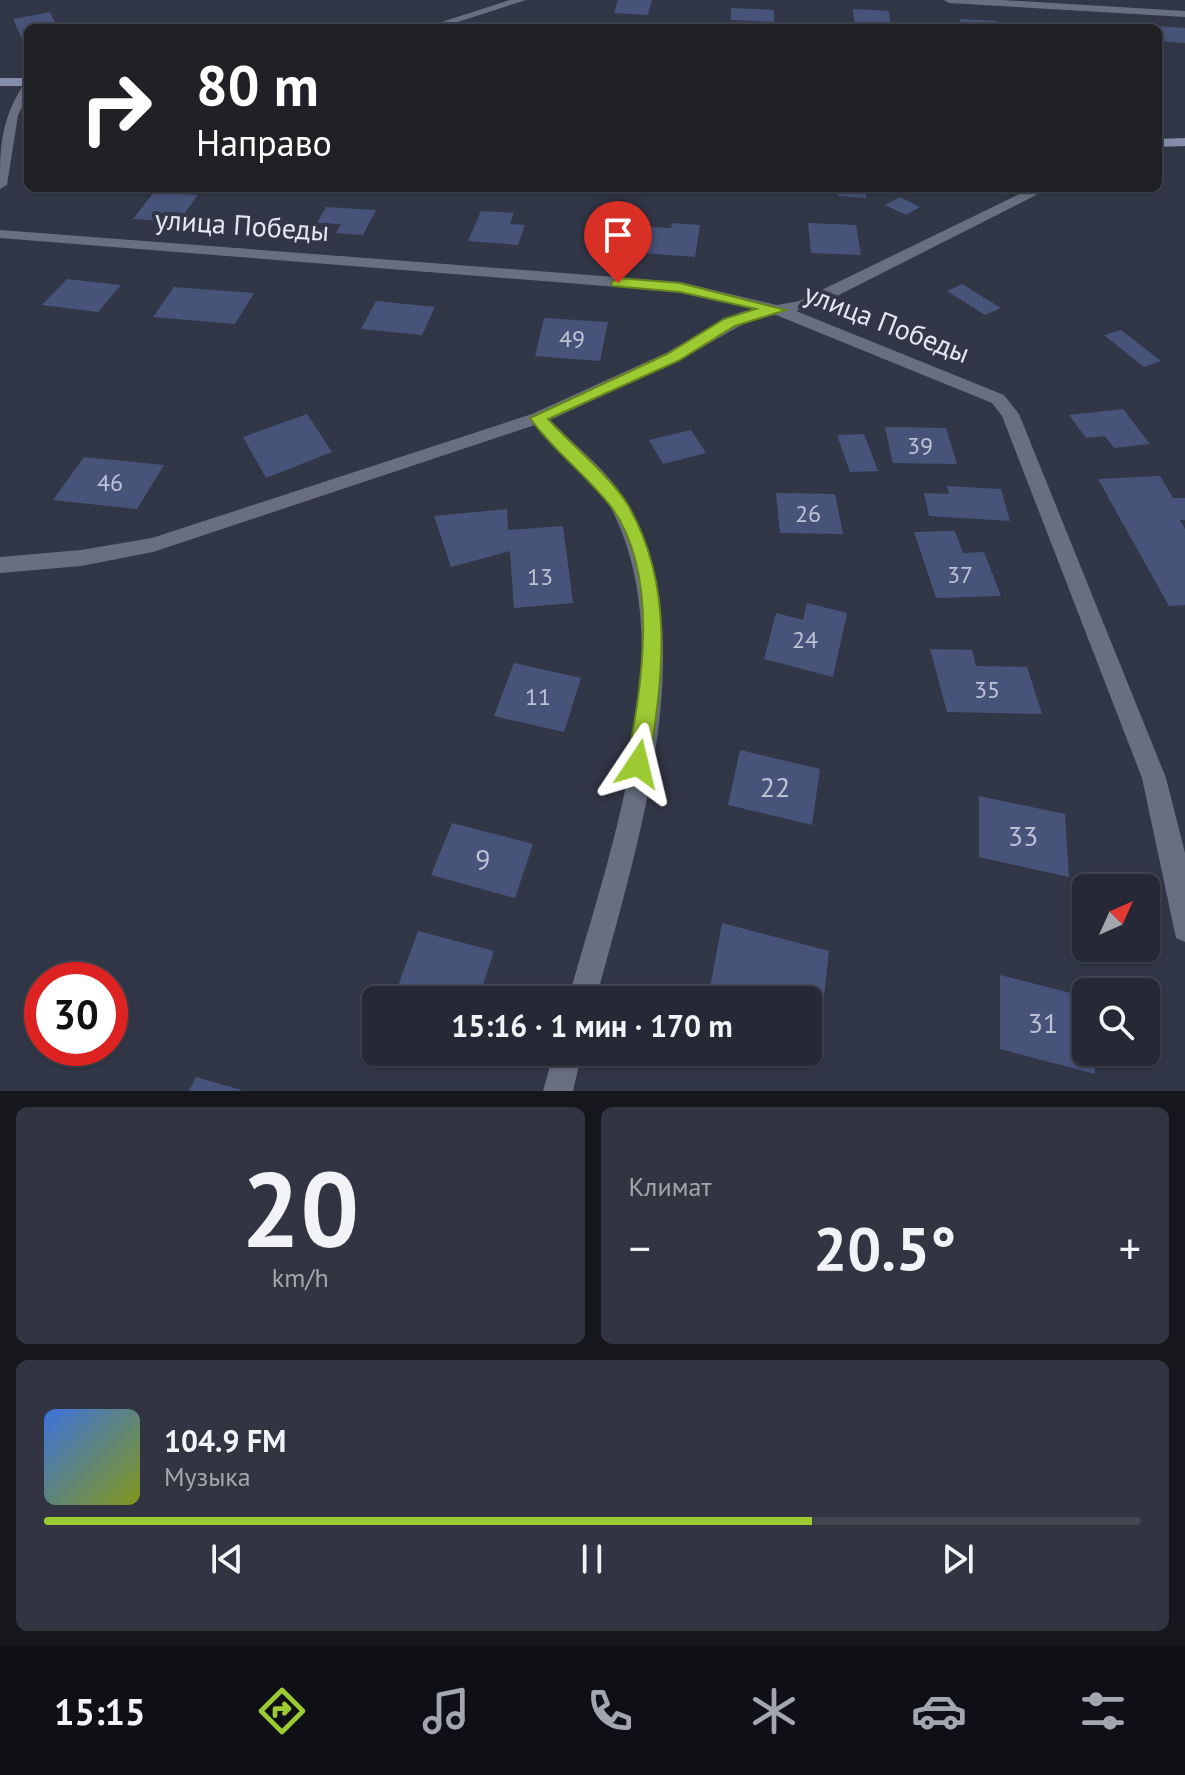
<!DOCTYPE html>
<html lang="ru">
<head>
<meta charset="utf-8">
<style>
	:root { --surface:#262935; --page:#323541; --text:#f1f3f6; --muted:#a4a6ad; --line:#424550; --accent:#9cca32 }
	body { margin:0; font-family:"PT Sans",sans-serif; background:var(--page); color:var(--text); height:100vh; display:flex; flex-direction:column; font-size:30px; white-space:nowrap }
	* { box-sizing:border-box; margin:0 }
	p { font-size:26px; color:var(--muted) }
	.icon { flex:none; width:44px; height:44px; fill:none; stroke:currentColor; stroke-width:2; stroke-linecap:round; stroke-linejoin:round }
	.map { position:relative; height:1091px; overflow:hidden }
	.sheet { display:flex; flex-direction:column; gap:16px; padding:16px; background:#15171d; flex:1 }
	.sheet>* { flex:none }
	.banner { position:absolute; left:24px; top:24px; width:1138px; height:168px; border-radius:12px; box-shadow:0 2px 6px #0004,0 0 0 2px var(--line); background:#202124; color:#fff; overflow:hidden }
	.needle { width:52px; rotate:45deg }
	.tools { position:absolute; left:1072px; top:874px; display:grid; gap:16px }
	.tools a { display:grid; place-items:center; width:88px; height:88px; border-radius:12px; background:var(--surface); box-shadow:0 2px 6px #0004,0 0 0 2px var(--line); font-size:40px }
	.speed { position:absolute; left:24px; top:962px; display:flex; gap:16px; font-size:40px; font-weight:700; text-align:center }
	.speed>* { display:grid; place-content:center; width:104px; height:104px; border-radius:50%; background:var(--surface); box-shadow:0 2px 6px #0004,0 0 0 2px var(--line); line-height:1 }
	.speed .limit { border:12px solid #d22; background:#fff; color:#111 }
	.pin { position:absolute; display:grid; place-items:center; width:68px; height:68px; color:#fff; margin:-82px -34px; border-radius:50% 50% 50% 0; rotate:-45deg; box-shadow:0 0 8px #0007 }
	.pin .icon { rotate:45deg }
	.me { position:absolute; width:88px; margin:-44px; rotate:10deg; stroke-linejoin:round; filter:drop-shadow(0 0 6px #0008) }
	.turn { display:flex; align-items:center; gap:28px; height:168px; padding:0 40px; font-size:36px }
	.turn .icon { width:104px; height:104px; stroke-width:2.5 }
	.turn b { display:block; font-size:56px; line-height:68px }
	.big { font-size:60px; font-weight:700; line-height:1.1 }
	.sheet .card { flex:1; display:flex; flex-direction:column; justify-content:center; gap:12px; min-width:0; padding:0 28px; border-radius:12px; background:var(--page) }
	.sheet .dial { align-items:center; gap:0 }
	.dial b { font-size:104px; line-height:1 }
	.song { display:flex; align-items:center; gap:24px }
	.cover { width:96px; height:96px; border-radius:12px; background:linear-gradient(135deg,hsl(220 70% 55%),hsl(70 70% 35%)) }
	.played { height:8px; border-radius:4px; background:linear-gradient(90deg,var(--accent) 70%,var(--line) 70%) }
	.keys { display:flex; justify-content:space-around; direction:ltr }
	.heat { display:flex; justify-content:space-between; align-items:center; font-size:44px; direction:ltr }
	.sheet .tiles { flex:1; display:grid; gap:16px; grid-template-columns:1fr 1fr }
	.card:last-child { grid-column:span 2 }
	.trip { position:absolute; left:362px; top:986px; width:460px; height:80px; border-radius:12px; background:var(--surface); box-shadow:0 2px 6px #0004,0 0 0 2px var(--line); font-weight:700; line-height:80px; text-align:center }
	.dock { display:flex; height:128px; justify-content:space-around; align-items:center; background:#0f1015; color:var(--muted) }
	.dock .icon { width:56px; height:56px }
	.dock .selected { color:var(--accent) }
	.dock b { font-size:36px; color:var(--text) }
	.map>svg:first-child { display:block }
	.building { fill:#48537a }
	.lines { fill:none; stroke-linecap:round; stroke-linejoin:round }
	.lane { fill:#696f81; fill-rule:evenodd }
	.street { fill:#696f81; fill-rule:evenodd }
	.secondary { fill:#848daa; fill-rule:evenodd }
	.route { fill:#9cca32; stroke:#658320; stroke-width:2 }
	.labels { text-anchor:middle; stroke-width:8; stroke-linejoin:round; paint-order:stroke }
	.number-label { font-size:24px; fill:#bdc2d4 }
	.street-label { font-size:28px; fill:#e4e7f2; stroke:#323747 }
	.near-number-label { font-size:28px; fill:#bdc2d4 }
</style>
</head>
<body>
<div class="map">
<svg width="1185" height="1091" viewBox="0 0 1185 1091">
	<rect width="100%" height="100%" fill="#323747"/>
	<path class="building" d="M618,0H652L648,15L614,13Z
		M731,8L774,10V22L731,20Z
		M853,9L889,11L891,28H855Z
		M50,12L58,28H28V53L13,19Z
		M960,19L998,21L1000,28H962Z
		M1063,22L1115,25L1117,28H1066Z
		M1158,26L1185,28V43L1158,41Z
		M727,188H780V194L727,191Z
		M838,188H865L866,198L838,196Z
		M154,192L198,195L178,222L133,219Z
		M900,197L920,207L906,215L885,205Z
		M326,207L376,210L363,235L336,233L341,224L317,223Z
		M481,211L514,213L510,224L525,225L518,245L468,241Z
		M672,223L700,225L695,257L644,253L649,227L671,228Z
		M808,223L856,225L861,255L811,253Z
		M67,279L121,285L98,312L42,305Z
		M962,284L1001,308L985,315L947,291Z
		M174,287L254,293L235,324L153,317Z
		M376,301L435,307L422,335L361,329Z
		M544,318L608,322L600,361L535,356Z
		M1121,330L1161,361L1144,367L1104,335Z
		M1123,409L1150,444L1114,448L1105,436L1086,438L1069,415Z
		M307,414L332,452L266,478L243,437Z
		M885,427L946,428L957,464L893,463Z
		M691,430L706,453L663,464L649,440Z
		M864,434L878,471L850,472L837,435Z
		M84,457L164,465L137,509L53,500Z
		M1160,476L1173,498H1185V520H1180L1185,529V605L1169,606L1098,479Z
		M947,486L1001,489L1010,521L929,516L924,493L949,494Z
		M776,493L835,494L843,534L780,533Z
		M507,509L508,530L563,526L573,603L514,608L510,551L451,567L434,516Z
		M955,531L963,553L984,552L1001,596L936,598L914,532Z
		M807,603L847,613L833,677L764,659L776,613L803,620Z
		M930,649L972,650L976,666L1027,667L1042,714L947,712Z
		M514,663L581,678L564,732L494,716Z
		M740,750L820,769L812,825L728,805Z
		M979,796L1065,814L1069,877L979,857Z
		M452,823L533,844L515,898L431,875Z
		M722,923L829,951L821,1024L808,1020V1000H735L709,993Z
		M418,931L494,951L478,1000H393Z
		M1000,975L1086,997V1052H1094L1095,1074L1000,1049Z
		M196,1077L241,1090V1091H189Z"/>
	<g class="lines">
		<path class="lane" d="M22,87H28V97L18,115L7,185L0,189C0,149 0,123 22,87Z"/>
		<path class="street" d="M510,0H526L439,28H423Z
			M944,0H1002L1185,11V17L949,3Z
			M1032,188H1050L831,299L796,311L1004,395L1019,414L1166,778L1185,853V942L1176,938L1142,778L1002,416L992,403L776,315L752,319L678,361L550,420C576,447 609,471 628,504C707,640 633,858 596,1000H568C608,856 684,653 612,510C595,478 559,452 535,425L153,552L81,566L0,573V557L81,550L152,538L532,414L666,353L741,312L754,309L680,292L0,238V230L680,282L777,305L799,301Z
			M554,1052H582L573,1091H543Z"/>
		<path class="secondary" d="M0,78H28V86H0Z
			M1185,138V146L1158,147V139Z"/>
	</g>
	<path class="route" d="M618,278L680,283L786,310L735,326L678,361L548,419C570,443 613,479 628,505C675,587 663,676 649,764L646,771L638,774L630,771L627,764C641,688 661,577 612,508C588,476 553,451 530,418L667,354L724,319L756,309L680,292L613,286L611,283Z"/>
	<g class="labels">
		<g class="number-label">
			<text x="572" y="347">49</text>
			<text x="920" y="454">39</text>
			<text x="110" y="491">46</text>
			<text x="808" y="522">26</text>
			<text x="960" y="583">37</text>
			<text x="540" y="585">13</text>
			<text x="805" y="648">24</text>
			<text x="987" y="698">35</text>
			<text x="538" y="705">11</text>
		</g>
		<g class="street-label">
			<text transform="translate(242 225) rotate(4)" y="10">улица Победы</text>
			<text transform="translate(887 323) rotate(21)" y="10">улица Победы</text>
		</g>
		<g class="near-number-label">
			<text x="775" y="797">22</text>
			<text x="1023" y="846">33</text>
			<text x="483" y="869">9</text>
			<text x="1043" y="1033">31</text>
		</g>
	</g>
</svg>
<div class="tools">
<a><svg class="needle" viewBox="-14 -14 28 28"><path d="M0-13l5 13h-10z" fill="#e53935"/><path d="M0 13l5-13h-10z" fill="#a4a6ad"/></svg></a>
<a><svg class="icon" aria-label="search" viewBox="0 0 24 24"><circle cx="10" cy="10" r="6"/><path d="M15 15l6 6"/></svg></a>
</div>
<div class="speed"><div class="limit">30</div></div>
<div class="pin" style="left:618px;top:283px;background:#d93025"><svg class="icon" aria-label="arrive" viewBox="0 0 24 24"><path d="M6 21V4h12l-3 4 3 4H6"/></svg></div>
<svg class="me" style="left:638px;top:764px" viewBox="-20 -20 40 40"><path d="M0-17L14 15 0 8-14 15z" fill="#9cca32" stroke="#fff" stroke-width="4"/></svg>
<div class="trip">15:16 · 1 мин · 170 m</div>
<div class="banner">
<div class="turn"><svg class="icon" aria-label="right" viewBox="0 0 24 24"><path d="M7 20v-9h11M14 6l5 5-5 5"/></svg><div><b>80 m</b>Направо</div></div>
</div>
</div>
<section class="sheet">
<div class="tiles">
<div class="card dial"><b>20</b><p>km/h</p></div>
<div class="card"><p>Климат</p>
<div class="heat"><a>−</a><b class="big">20.5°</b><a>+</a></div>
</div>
<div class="card">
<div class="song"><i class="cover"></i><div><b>104.9 FM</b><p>Музыка</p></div></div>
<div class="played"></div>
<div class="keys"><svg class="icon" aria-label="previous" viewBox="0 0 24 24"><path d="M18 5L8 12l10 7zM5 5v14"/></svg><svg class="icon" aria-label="pause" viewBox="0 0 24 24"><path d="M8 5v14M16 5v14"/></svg><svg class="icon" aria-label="next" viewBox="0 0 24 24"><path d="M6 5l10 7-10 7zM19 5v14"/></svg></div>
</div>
</div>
</section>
<nav class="dock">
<b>15:15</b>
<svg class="icon selected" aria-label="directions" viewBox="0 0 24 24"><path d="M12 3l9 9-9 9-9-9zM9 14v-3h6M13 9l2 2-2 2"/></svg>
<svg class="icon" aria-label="music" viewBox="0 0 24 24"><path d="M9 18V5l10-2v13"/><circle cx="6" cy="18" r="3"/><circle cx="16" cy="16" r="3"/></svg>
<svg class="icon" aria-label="phone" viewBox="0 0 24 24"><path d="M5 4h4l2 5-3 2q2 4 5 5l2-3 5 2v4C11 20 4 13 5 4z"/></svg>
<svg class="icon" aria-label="climate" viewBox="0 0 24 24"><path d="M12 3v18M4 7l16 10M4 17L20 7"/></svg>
<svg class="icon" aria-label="car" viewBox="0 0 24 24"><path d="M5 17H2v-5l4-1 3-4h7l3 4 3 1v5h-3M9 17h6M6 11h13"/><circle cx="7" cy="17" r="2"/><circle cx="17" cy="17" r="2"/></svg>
<svg class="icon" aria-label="filters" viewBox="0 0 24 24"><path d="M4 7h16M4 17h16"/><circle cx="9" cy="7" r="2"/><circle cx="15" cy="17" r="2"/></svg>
</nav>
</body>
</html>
